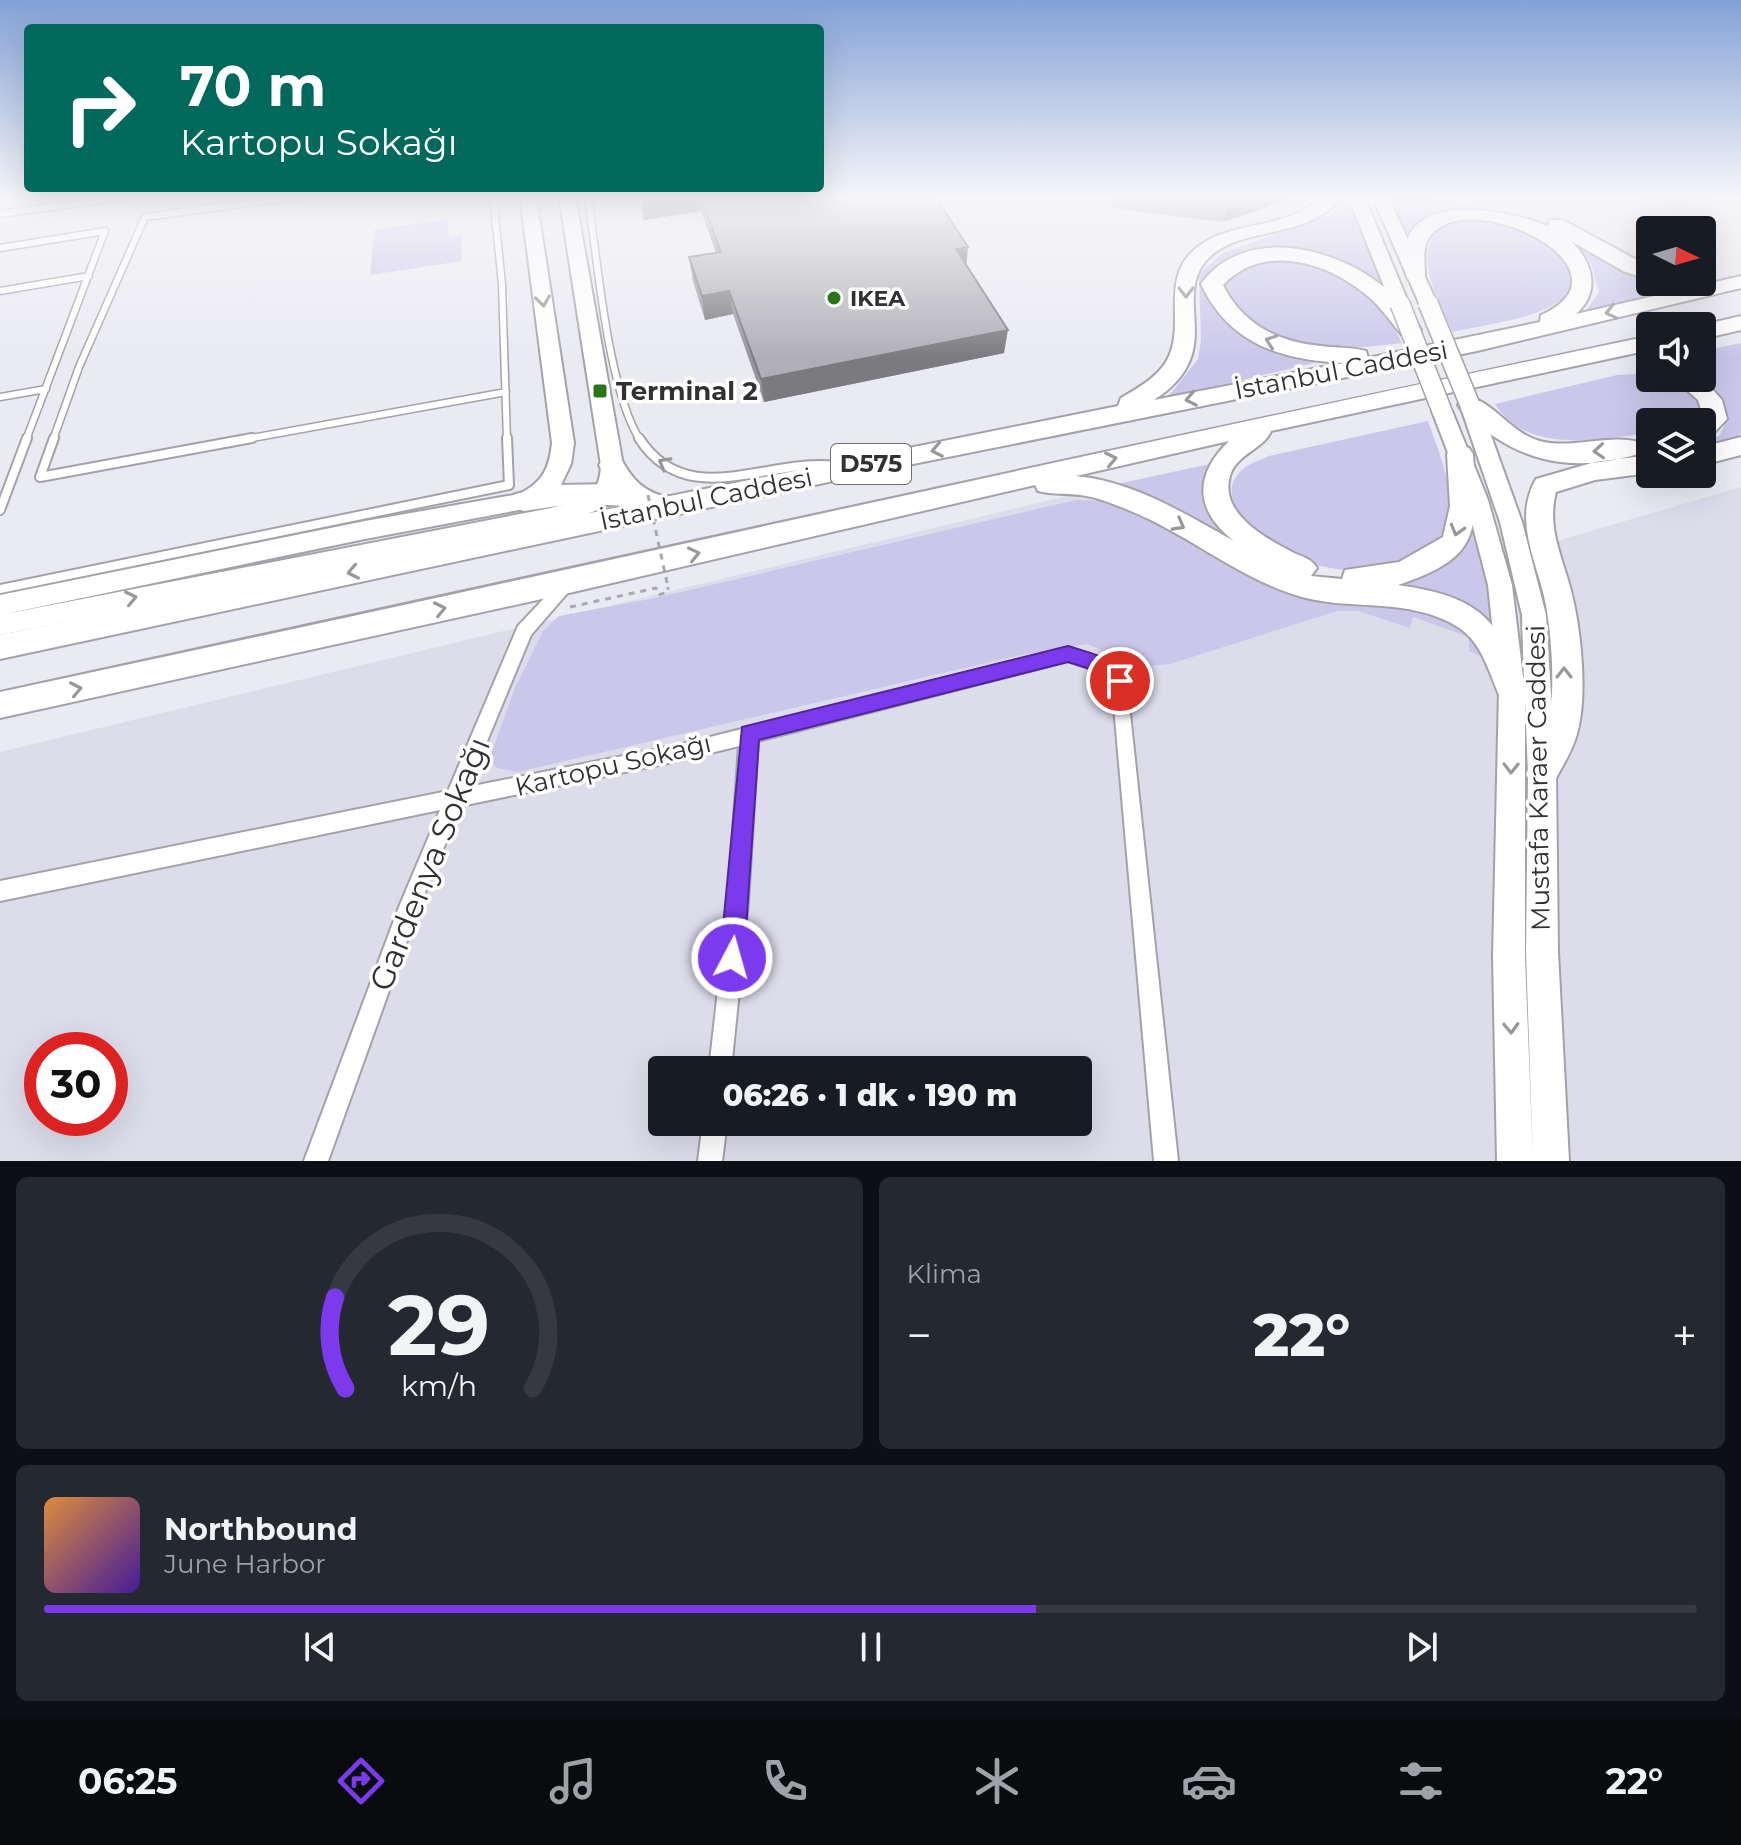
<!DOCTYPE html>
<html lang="tr">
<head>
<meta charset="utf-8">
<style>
	:root { --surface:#171b24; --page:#242831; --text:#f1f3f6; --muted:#9ea1a6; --line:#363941; --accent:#7c3aed }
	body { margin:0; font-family:Montserrat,sans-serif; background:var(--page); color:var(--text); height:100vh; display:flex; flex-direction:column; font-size:30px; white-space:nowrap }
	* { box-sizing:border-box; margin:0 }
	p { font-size:26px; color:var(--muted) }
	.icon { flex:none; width:44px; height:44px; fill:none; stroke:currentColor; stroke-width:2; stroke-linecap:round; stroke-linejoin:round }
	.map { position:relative; height:1161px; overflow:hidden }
	.side { display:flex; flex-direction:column; gap:16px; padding:16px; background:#0d0f14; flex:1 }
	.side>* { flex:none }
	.banner { position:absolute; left:24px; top:24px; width:800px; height:168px; border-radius:8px; box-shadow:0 8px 32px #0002; background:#00695c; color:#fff; overflow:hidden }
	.needle { width:52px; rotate:95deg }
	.tools { position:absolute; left:1636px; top:216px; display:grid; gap:16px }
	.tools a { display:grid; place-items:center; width:80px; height:80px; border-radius:8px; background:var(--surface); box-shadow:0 8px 32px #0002; font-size:40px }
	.speed { position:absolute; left:24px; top:1032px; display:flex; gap:16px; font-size:40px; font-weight:700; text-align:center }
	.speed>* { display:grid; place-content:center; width:104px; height:104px; border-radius:50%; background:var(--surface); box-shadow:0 8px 32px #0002; line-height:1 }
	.speed .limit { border:12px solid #d22; background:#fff; color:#111 }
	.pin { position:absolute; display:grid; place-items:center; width:68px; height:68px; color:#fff; margin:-34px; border:4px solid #fff; border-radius:50%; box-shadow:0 2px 8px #0007 }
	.me { position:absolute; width:88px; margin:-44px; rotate:6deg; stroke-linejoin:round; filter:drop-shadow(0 0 6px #0008) }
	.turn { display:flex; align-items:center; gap:28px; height:168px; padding:0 24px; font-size:36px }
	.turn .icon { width:104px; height:104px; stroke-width:2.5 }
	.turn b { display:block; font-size:56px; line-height:68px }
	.big { font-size:60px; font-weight:800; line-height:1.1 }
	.side .card { flex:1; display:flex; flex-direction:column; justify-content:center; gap:12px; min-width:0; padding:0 28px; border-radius:12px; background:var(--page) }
	.side .dial { align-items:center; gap:0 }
	.dial svg { height:208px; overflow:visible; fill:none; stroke:var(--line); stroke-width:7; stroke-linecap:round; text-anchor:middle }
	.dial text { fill:var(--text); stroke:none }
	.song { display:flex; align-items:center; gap:24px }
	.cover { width:96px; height:96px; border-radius:12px; background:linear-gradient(135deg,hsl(30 70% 55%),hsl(260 70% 35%)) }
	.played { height:8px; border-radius:4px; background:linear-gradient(90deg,var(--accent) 60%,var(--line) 60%) }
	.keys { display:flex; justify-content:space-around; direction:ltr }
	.heat { display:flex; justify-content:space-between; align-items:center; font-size:44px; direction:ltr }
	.side .tiles { flex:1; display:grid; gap:16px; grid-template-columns:1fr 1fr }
	.card:last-child { grid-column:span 2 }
	.trip { position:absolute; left:648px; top:1056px; width:444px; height:80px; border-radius:8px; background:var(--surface); box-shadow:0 8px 32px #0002; font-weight:800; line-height:80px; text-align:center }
	.tab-bar { display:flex; height:128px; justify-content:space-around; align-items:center; background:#090b0e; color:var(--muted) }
	.tab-bar .icon { width:56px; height:56px }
	.tab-bar .on { color:var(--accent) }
	.tab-bar b { font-size:36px; color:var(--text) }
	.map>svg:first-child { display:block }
	.built { fill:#dddceb; fill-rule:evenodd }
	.green { fill:#cbc7eb }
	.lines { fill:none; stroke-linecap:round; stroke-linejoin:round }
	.lane-far1-casing { stroke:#a3a2a9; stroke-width:9 }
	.lane-casing { stroke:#a3a2a9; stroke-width:12 }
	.street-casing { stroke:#a3a2a9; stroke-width:4 }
	.primary-casing { stroke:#a3a2a9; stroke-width:4 }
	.highway-casing { stroke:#a3a2a9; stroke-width:4 }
	.path { stroke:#a8a8ae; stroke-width:3; stroke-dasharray:6 6; stroke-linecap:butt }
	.lane-far1 { stroke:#fff; stroke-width:6 }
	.lane { stroke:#fff; stroke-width:8 }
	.street { fill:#fff; fill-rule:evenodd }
	.primary { fill:#fff; fill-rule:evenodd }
	.highway { fill:#fff; fill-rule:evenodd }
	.primary-bridge-casing { stroke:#a3a2a9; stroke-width:22; stroke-linecap:butt }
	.path-bridge { stroke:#a8a8ae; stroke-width:3; stroke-dasharray:6 6; stroke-linecap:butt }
	.primary-bridge { stroke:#fff; stroke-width:19 }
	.wall { fill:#97969d }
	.shaded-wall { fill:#7b7a7f }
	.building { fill:#b0afb6; stroke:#7b7a7f; stroke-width:2 }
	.oneway { stroke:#98989a }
	.route { fill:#7c3aed; stroke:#51269a; stroke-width:2 }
	.poi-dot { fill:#2b7417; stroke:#fff; stroke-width:3 }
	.labels { text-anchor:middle; stroke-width:7; stroke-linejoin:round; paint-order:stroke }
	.far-poi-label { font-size:22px; font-weight:bold; fill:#313134; stroke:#fff; text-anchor:start }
	.shield { fill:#fff; stroke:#6f6f71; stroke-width:2 }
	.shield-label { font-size:24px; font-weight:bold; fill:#313134 }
	.street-label { font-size:26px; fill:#313134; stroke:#fff }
	.poi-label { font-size:26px; font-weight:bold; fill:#313134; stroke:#fff; text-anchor:start }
	.near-street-label { font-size:32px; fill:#313134; stroke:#fff }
</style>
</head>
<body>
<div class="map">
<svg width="1741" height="1161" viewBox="0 0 1741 1161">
	<rect width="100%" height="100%" fill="#eaeaf2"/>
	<path class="built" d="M1121,483L1359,599L1741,487V1161H0V752ZM42,1050H110V1118H42ZM662,1070H1078V1122H662Z"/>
	<path class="green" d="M1388,196H1422L1542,222L1625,269L1676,291L1586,311L1599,292L1590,260L1559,234L1514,217L1427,219L1406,239Z
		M1348,197L1387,291C1363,279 1340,264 1315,254C1290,243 1242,242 1221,263C1212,271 1210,285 1208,297C1232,336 1277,356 1322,361L1167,398L1198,359L1201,341L1199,274L1223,253L1330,215L1340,208Z
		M448,219L449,237L461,235L462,261L370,275L374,230Z
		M1482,220L1515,226L1560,248L1577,285C1549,320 1494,322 1453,332C1441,306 1411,254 1439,230C1450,220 1468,221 1482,220Z
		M1280,257C1336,267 1378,289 1402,343C1351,349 1290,356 1246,325C1236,317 1228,300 1221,289C1234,259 1250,259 1280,257Z
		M1741,343V433L1733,439L1707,442L1720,435L1727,419L1702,378V351Z
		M1650,373V378C1673,378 1692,390 1703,411L1699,422H1650V433C1598,439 1527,455 1495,404L1617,375Z
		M1428,421C1438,450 1451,479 1450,510C1450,532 1436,549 1418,559C1387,575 1342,573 1309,563C1278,553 1198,501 1247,466C1253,462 1263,459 1269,456Z
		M1214,463L1251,551L1108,486Z
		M1076,500L1104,501L1128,509L1287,589L1330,602L1409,610L1448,621L1470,632L1493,669L1482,657L1469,651V637L1413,617L1410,628L1358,611H1337L1170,664L1140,667L1087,644L1020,655L518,772L497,768L489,760L515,688L543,631L559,616L655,598Z
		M1476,525L1498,638L1381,586C1431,576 1452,573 1476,525Z"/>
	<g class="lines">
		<defs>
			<path id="lane-far1" d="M493,196L502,284L507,440
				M588,196C597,259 608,390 640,440
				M0,214L127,196
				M0,248L105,231L26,440
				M0,291L89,276
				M0,397L46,389
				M53,440L79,367L145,217L301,196
				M241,440L506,392"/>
			<path id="lane" d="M54,438L40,477L252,438
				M639,438C687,513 768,457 836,466
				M0,510L27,438
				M0,589L509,485L507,438"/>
			<path id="street" d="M569,576L575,578L577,582L531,635L468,787L678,745L1068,647L1106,660L1126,676L1178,1161H1154L1112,684L1094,670L1068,661L758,741L748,902L731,1070H709L728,902L739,746L678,761L461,806L419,907L328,1161H304L399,907L440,810L0,901V881L448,791L518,626L563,578Z
				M703,1122H727L722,1161H698Z"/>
			<path id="primary" d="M520,196H536L574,443L571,464L561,485L550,497L524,509L365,539L0,615L551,508C579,500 600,499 601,465L559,196H575L623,465C622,511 588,514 551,524L0,635V595L365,521L519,494C543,482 549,469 552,443Z
				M1348,196H1364L1409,304L1407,308L1400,310L1391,304Z
				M1372,196H1388L1437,303L1435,307L1428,309L1419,303Z
				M1470,398L1480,405L1522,522L1546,615L1556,774L1558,952L1569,1161H1533L1526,952L1528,774L1525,700V957L1533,1161H1497L1493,957L1499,690L1488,585L1466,500L1432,411L1435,406H1449L1452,411L1488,500L1512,585L1524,685L1522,615L1500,522L1460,405Z"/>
			<path id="highway" d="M1322,196H1342C1308,243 1237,223 1205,262C1173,302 1227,353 1154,400L1344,363C1281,360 1229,344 1201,284C1243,226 1331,246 1380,284C1395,295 1406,311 1418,325L1421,330L1418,335H1402C1390,321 1379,304 1364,293C1324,261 1263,243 1223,285C1242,324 1278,342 1321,346C1336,348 1352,347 1366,351L1368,358L1540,322L1541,315C1643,269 1465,181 1429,238C1422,248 1425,264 1425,275L1415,281L1408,279C1403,271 1404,259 1405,249C1413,190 1512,211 1548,226L1549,220H1563L1650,267V280L1623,271L1571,241C1593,262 1601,292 1576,314L1741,276V288L1477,351L913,464L0,659V635L624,506L577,503L524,511L515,508L511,501L515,494L560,485L609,484L599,465L603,459L612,456L621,459C633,480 642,490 665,497L1118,406L1121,398C1136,389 1153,380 1164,365C1189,330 1158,282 1194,250C1229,218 1288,232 1322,196Z
				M1741,316V330L1702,339V326H1698Z
				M1650,336V350L1271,431C1264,449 1236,454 1230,476C1219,513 1265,538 1292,552C1302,557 1311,558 1317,568L1311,576L1342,579L1345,570L1399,562L1443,537L1450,506L1447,454L1451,448L1460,445L1469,448L1473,454C1478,533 1480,558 1398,585C1480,597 1496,617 1527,690L1523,699L1512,703L1501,699C1489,674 1483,643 1458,627C1410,597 1353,611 1302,597C1241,580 1191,536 1133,512C1116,505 1098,497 1080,495C1066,493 1052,495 1038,491L1035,485L569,593L0,718V692C550,575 1099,450 1650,336ZM1229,441C1194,475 1194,510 1234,541C1185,514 1133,481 1076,476Z
				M1673,378H1702L1722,400L1727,419L1711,436L1702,438V422H1696L1703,416L1698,400Z
				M1470,397C1496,404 1513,436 1544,442C1574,448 1611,434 1638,442L1641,448L1638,454C1567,475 1514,460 1462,411L1458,405L1462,399Z
				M1741,437V455L1702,465V447Z
				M1650,455V473L1595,480L1556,492C1547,527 1561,554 1570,587C1581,626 1588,696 1577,734C1572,752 1561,768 1553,784L1542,789L1531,784L1526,774C1532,761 1540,748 1545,735C1557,702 1552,640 1546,605C1538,563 1512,521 1536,479L1595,462Z"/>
		</defs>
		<use href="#lane-far1" class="lane-far1-casing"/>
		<use href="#lane" class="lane-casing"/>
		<use href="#street" class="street-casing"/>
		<use href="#primary" class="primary-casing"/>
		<use href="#highway" class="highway-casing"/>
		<path class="path" d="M570,607L656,588L658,595L668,592V587"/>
		<use href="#lane-far1" class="lane-far1"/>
		<use href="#lane" class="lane"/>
		<use href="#street" class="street"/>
		<use href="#primary" class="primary"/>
		<use href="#highway" class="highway"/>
		<defs>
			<path id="primary-bridge" d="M1428,303L1470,405
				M1400,304L1442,411"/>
		</defs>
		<use href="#primary-bridge" class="primary-bridge-casing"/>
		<path class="path-bridge" d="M648,495L668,587"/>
		<use href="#primary-bridge" class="primary-bridge"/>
	</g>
	<path class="wall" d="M639,196H935L966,264L1004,353L764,402L733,314L705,320L693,281L689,257L716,253L701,211L644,220Z
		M1112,196H1299L1223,222L1111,208Z"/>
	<path class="shaded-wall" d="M644,196H699L701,211L644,220L640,197Z
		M942,196H959L942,199Z
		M1231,196H1299L1223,222Z
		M968,247L966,270L956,249Z
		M729,291L733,314L705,320L702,296Z
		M1008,330L1004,353L764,402L761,379Z"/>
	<path class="building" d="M700,196H935L968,247L956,249L1008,330L761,379L729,291L702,296L689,257L721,252Z"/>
	<defs><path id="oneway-chevron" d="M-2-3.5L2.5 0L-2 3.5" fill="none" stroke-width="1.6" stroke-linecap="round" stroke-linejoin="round" transform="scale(2)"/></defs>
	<g class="oneway">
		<use href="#oneway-chevron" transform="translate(1186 292) rotate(90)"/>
		<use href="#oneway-chevron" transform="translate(543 301) rotate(82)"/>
		<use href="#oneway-chevron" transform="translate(1611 312) rotate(167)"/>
		<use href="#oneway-chevron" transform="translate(1271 341) rotate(-160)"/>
		<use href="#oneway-chevron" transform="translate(1191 399) rotate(169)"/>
		<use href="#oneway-chevron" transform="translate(937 450) rotate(169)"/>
		<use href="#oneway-chevron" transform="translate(1599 451) rotate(176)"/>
		<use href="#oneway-chevron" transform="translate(1111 459) rotate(-12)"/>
		<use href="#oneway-chevron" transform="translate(664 463) rotate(-151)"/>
		<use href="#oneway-chevron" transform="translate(1179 525) rotate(29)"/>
		<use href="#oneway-chevron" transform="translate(1457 530) rotate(106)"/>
		<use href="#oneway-chevron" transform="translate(694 554) rotate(-13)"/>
		<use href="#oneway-chevron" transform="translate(353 572) rotate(168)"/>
		<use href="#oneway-chevron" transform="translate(131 598) rotate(-12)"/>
		<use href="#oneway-chevron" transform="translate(440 609) rotate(-12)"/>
		<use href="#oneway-chevron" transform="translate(1564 673) rotate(-90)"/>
		<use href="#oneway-chevron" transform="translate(76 689) rotate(-12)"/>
		<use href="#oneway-chevron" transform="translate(1511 768) rotate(91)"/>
		<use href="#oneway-chevron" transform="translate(1511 1028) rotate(88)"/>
	</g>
	<linearGradient id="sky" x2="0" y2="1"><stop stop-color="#83a1d6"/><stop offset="0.55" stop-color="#f6f6f9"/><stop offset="1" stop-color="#f6f6f9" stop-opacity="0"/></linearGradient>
	<rect width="1741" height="359" fill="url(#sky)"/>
	<path class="route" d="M1068,646C1090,653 1118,658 1129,681L1127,687C1111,692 1106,677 1093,670C1086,667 1076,665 1068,662L759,740L744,958L741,967L732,970L724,967L720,958L742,727Z"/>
	<g class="poi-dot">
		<circle cx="834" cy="298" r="8"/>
		<rect x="592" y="383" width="16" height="16" rx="4"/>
	</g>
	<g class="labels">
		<g class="far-poi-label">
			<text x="850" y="306">IKEA</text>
		</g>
		<rect class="shield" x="831" y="444" width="80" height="40" rx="6"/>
		<g class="shield-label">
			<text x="871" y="472">D575</text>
		</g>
		<g class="street-label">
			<text transform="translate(1341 370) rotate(-11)" y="9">İstanbul Caddesi</text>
			<text transform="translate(706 499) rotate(-12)" y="9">İstanbul Caddesi</text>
			<text transform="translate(613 765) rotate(-13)" y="9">Kartopu Sokağı</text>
			<text transform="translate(1538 778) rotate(-91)" y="9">Mustafa Karaer Caddesi</text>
		</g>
		<g class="poi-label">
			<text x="616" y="400">Terminal 2</text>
		</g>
		<g class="near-street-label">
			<text transform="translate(430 864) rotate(-68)" y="11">Gardenya Sokağı</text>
		</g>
	</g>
</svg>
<div class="tools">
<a><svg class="needle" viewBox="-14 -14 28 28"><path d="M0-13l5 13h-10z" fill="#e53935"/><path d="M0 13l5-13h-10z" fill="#9ea1a6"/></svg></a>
<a><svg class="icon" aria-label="sound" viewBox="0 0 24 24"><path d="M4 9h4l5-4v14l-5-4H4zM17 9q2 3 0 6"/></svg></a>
<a><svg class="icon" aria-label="layers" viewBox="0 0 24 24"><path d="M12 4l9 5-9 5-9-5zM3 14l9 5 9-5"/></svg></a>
</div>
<div class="speed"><div class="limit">30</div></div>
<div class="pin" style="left:1120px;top:681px;background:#d93025"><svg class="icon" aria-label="arrive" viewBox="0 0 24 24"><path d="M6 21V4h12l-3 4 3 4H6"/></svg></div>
<svg class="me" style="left:732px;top:958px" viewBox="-20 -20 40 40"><circle r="17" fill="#7c3aed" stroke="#fff" stroke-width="3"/><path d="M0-11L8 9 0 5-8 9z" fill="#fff"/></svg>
<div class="trip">06:26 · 1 dk · 190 m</div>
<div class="banner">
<div class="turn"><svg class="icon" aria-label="right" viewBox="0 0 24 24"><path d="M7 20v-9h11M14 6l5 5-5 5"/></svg><div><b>70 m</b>Kartopu Sokağı</div></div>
</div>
</div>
<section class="side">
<div class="tiles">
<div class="card dial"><svg viewBox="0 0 100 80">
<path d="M14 69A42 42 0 1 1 86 69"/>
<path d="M14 69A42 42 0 0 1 10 34" stroke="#7c3aed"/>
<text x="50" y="56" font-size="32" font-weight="700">29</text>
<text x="50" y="72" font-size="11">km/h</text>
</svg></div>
<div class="card"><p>Klima</p>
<div class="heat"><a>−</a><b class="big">22°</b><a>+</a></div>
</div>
<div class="card">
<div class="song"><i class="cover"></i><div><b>Northbound</b><p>June Harbor</p></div></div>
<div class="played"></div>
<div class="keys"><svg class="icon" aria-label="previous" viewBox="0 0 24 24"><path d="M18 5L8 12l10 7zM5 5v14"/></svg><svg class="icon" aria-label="pause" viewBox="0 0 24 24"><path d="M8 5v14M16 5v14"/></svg><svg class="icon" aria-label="next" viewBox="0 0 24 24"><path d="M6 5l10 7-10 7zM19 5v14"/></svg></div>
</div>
</div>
</section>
<nav class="tab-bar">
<b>06:25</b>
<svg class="icon on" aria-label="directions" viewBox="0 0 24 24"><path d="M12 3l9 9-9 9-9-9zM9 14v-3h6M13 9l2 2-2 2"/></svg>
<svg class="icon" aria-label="music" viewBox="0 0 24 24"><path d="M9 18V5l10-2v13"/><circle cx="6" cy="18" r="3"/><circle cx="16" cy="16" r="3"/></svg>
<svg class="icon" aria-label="phone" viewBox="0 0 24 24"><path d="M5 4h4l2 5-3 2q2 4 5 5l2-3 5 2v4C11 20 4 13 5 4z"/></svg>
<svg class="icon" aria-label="climate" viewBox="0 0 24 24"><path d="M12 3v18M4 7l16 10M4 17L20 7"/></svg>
<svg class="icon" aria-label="car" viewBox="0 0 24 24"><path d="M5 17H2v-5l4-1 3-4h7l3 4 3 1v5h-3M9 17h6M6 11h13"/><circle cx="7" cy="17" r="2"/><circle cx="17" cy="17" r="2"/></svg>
<svg class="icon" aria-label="filters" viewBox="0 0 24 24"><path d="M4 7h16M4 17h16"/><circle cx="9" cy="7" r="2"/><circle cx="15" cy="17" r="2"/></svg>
<b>22°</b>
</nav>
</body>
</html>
